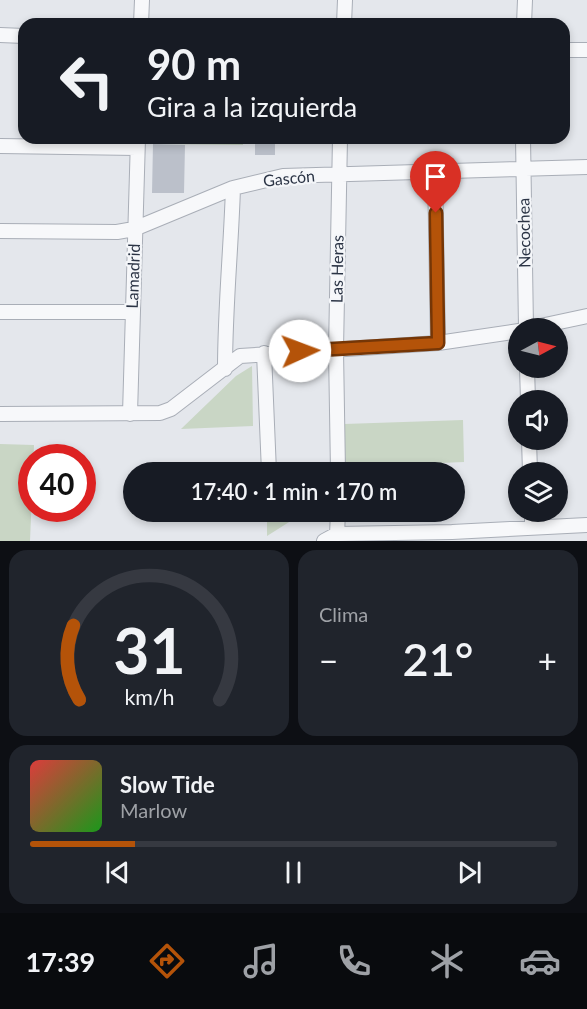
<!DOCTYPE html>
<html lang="es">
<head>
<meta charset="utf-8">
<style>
	:root { --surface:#171b24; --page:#20242c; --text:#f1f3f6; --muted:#9ea1a6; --line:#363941; --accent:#b45309 }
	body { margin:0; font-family:Lato,sans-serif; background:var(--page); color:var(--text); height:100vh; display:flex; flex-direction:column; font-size:22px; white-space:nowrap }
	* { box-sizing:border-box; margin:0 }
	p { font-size:20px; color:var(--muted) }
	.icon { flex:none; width:33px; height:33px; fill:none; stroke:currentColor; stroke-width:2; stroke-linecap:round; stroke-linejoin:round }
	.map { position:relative; height:541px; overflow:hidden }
	.panel { display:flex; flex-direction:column; gap:9px; padding:9px; background:#0d0f14; flex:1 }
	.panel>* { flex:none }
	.banner { position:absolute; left:18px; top:18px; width:552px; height:126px; border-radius:18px; box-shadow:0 3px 9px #0003; background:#171b24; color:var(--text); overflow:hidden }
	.needle { width:39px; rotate:83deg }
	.tools { position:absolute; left:508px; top:318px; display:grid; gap:12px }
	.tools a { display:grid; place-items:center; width:60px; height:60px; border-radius:50%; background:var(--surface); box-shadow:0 3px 9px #0003; font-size:30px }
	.speed { position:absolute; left:18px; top:444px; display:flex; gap:12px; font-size:30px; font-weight:700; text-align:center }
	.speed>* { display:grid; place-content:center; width:78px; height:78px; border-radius:50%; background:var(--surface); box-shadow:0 3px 9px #0003; line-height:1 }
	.speed .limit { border:9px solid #d22; background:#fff; color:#111 }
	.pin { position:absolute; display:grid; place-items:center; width:51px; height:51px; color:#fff; margin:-62px -26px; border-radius:50% 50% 50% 0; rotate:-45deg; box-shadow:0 0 6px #0007 }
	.pin .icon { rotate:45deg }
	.me { position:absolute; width:66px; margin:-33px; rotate:88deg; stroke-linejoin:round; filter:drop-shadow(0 0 4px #0008) }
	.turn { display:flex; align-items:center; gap:21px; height:126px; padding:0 30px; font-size:27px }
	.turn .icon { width:78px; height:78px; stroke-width:2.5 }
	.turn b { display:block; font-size:42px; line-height:51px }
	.big { font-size:45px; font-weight:600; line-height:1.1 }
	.panel .card { flex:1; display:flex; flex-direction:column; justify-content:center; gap:9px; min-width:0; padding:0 21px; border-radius:18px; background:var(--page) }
	.panel .dial { align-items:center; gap:0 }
	.dial svg { height:156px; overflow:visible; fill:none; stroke:var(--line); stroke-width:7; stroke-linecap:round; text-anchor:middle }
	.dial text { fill:var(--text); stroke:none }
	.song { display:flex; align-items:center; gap:18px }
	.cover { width:72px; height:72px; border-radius:9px; background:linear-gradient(135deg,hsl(0 70% 55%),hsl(120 70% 35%)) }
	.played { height:6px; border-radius:3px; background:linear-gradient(90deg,var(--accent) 20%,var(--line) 20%) }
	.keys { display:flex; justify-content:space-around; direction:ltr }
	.heat { display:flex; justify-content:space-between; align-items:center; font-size:33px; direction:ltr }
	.panel .tiles { flex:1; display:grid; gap:9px; grid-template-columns:1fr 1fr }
	.card:last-child { grid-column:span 2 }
	.trip { position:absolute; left:123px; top:462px; width:342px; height:60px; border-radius:30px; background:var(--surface); box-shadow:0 3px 9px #0003; font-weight:600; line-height:60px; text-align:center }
	.dock { display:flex; height:96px; justify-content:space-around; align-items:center; background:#090b0e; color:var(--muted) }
	.dock .icon { width:42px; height:42px }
	.dock .on { color:var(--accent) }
	.dock b { font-size:27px; color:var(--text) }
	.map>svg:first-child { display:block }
	.green { fill:#c9d6c5 }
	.building { fill:#bbc0ca }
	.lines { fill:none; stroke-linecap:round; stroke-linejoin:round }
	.minor-casing { stroke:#a9aeb7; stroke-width:16 }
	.minor { stroke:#f7f8fa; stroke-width:14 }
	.route-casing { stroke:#753606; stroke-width:15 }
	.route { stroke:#b45309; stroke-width:10 }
	.labels { text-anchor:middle; stroke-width:4.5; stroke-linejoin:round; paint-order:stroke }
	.street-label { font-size:16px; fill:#2b3445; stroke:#f4f6f9 }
</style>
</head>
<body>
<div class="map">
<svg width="587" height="541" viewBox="0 0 587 541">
	<rect width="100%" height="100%" fill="#e4e7ec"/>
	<path class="green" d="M153,138H243V145L153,144Z
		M252,366L253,426L181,429L236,376Z
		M463,420L464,462L343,467L344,424Z
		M0,444L34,445L30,541H0Z
		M267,512H305L267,536Z"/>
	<path class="building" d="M255,138H275V155H255Z
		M153,144L185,145L184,193H152Z"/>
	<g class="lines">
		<defs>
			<path id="minor" d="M141,24L142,0
				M344,24L345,0
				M524,24L525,0
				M0,35L24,36
				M564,50H587
				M523,138L526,328
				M0,146L137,148
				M435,170L438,343
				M0,231L117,232L134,229L233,188L283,176L587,167
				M0,312H131
				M531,328L587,316
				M264,353L269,472
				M527,368L528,400
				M225,369C225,308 231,249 233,188
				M0,414L160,413L171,409L240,356L438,343L519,331
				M130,414L138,138
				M529,440L530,472
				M338,472L336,350L340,138
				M532,512V527
				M337,534L338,512
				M324,541L337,534L452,532L587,525"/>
		</defs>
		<use href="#minor" class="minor-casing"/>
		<use href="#minor" class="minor"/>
	</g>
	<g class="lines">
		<defs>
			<path id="route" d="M300,351L438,343L436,213"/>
		</defs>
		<use href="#route" class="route-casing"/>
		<use href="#route" class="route"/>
	</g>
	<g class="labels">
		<g class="street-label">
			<text transform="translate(289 178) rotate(-6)" y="6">Gascón</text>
			<text transform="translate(524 233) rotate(-91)" y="6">Necochea</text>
			<text transform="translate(337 269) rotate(-89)" y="6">Las Heras</text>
			<text transform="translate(133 276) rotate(-88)" y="6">Lamadrid</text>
		</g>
	</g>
</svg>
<div class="tools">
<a><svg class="needle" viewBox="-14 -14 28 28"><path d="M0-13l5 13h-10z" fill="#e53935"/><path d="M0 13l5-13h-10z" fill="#9ea1a6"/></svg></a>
<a><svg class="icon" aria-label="sound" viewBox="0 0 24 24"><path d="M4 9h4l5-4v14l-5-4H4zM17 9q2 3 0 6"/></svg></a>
<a><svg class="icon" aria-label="layers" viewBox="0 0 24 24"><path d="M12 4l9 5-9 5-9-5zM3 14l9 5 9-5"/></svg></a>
</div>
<div class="speed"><div class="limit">40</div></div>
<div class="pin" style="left:436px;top:213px;background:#d93025"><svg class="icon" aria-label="arrive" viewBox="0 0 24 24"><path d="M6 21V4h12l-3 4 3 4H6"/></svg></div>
<svg class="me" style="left:300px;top:351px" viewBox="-20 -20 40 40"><circle r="19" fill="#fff"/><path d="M0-13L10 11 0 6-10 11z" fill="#b45309"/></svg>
<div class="trip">17:40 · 1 min · 170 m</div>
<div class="banner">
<div class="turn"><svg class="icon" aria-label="left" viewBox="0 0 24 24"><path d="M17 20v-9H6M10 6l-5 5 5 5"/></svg><div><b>90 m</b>Gira a la izquierda</div></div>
</div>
</div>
<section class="panel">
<div class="tiles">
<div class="card dial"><svg viewBox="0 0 100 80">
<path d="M14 69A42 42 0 1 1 86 69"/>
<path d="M14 69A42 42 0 0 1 11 31" stroke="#b45309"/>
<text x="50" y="56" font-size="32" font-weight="700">31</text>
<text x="50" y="72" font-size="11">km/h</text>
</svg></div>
<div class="card"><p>Clima</p>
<div class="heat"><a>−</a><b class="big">21°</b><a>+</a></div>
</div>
<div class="card">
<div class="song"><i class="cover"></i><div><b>Slow Tide</b><p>Marlow</p></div></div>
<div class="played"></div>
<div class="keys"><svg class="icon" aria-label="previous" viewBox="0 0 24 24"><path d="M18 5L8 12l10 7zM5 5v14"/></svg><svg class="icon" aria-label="pause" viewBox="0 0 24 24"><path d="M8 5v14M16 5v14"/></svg><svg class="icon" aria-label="next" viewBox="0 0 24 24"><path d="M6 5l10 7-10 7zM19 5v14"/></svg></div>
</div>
</div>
</section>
<nav class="dock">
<b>17:39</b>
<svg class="icon on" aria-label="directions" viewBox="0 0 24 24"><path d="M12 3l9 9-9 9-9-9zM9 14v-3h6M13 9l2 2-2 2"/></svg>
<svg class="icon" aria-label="music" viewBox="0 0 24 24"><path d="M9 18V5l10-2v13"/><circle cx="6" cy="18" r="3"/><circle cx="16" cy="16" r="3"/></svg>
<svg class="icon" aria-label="phone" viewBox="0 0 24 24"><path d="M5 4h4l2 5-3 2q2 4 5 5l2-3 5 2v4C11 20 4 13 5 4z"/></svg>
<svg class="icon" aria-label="climate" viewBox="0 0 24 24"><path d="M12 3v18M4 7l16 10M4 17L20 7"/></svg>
<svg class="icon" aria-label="car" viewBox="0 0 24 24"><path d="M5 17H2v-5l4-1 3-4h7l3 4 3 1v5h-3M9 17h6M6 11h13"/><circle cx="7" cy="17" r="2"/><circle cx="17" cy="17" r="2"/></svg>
</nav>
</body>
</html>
